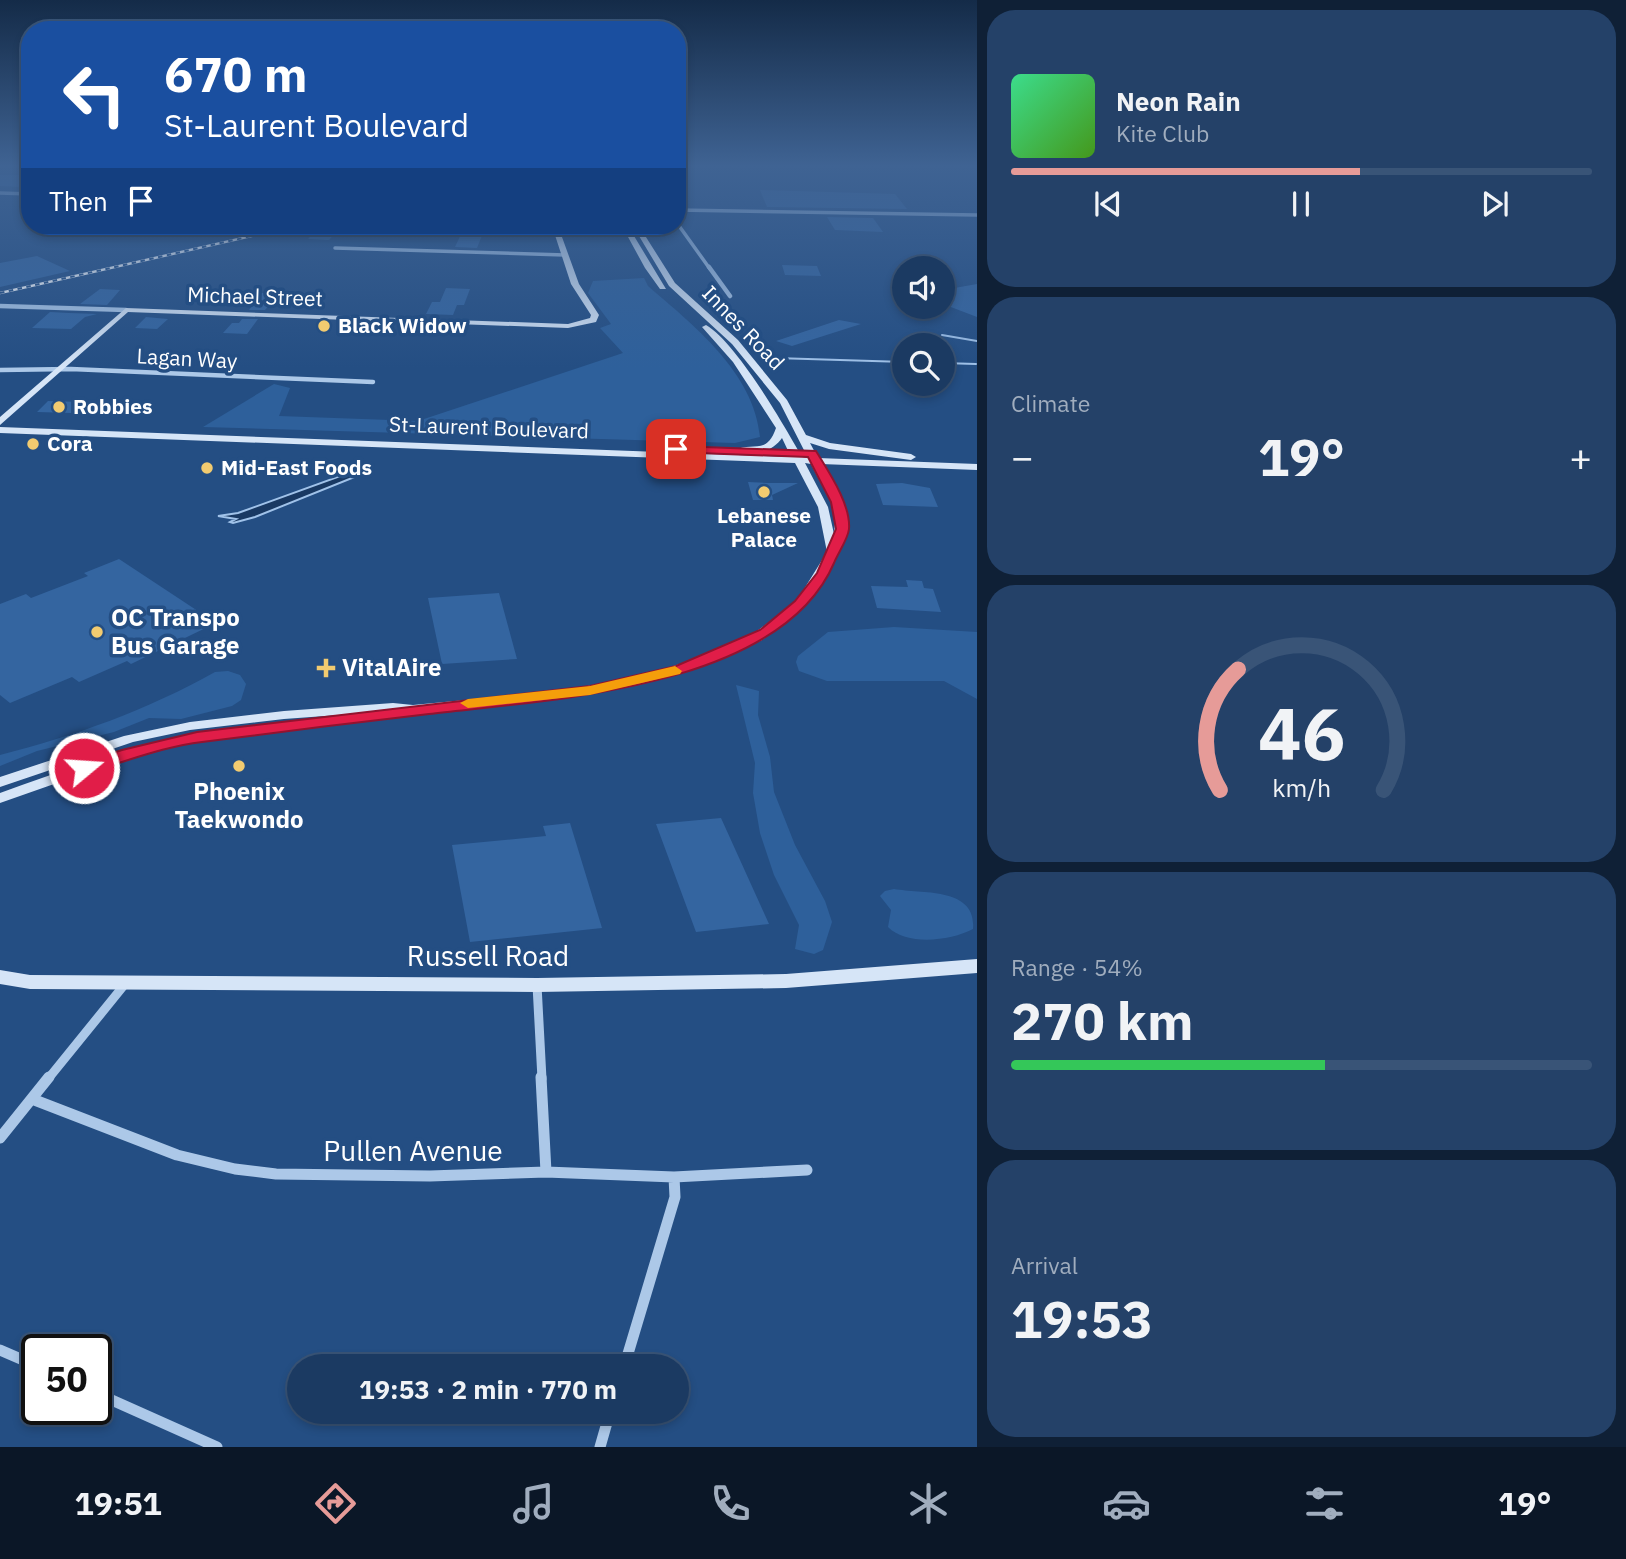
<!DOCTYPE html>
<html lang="en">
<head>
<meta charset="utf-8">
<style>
	:root { --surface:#1b3a62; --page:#244168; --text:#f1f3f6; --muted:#a0adbe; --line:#395477; --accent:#e69b98 }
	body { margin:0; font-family:"IBM Plex Sans",sans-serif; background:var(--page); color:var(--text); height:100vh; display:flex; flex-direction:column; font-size:26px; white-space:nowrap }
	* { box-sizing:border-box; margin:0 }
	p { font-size:23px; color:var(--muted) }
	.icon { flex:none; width:38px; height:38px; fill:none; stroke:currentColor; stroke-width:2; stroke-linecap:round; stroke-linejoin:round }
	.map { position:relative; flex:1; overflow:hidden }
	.panel { display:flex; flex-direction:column; gap:10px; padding:10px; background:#0f2036; width:649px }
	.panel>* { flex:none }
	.banner { position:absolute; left:21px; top:21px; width:665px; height:214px; border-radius:28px; box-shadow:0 4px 10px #0003,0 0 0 2px var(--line); background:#1a4fa0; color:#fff; overflow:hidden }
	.controls { position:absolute; left:892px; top:256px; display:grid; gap:14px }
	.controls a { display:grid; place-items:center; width:63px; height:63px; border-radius:50%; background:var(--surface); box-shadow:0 4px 10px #0003,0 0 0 2px var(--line); font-size:35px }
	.speed { position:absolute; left:21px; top:1334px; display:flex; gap:14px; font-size:35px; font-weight:700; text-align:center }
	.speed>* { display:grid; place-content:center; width:91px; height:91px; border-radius:50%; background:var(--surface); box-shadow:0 4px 10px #0003,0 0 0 2px var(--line); line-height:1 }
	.speed .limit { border:4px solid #111; border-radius:10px; background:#fff; color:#111 }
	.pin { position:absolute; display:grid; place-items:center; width:60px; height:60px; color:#fff; margin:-30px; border-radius:14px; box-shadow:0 4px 10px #0006 }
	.me { position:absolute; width:77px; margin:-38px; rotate:72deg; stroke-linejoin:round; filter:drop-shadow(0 0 5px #0008) }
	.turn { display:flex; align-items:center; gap:24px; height:147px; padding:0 28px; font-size:32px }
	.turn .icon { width:91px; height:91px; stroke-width:2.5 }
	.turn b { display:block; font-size:49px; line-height:60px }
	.then { display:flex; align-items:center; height:66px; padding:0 28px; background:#0003; gap:14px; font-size:26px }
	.big { font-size:52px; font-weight:700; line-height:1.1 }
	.panel .card { flex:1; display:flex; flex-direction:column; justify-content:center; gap:10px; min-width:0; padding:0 24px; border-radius:28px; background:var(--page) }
	.panel .dial { align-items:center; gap:0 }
	.dial svg { height:182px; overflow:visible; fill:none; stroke:var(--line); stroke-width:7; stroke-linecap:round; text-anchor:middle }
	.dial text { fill:var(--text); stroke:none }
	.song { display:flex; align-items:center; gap:21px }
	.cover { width:84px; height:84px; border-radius:10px; background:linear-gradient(135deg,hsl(150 70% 55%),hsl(100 70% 35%)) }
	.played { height:7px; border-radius:4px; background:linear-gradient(90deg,var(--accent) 60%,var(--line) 60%) }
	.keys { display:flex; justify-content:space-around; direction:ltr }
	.heat { display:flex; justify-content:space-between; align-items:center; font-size:38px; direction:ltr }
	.charge { height:10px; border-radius:5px; background:linear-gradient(90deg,#34c759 54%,var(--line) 0) }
	.trip { position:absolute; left:287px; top:1354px; width:402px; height:70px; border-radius:35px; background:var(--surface); box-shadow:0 4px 10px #0003,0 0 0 2px var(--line); font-weight:700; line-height:70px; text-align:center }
	.tabs { display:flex; height:112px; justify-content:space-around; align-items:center; background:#0b1727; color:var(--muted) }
	.tabs .icon { width:49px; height:49px }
	.tabs .active { color:var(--accent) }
	.tabs b { font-size:32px; color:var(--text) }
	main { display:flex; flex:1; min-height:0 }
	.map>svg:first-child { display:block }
	.green { fill:#2e609b }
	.water { fill:#193963; stroke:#a0c2e9; stroke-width:2 }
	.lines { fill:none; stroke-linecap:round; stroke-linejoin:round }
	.stream { stroke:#a0c2e9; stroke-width:2 }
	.building { fill:#3465a0 }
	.street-far3 { stroke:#acc8e8; stroke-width:3.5 }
	.street-far2 { stroke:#acc8e8; stroke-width:4.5 }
	.street-far1 { stroke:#acc8e8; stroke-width:9 }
	.street { stroke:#acc8e8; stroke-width:11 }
	.secondary { fill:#d6e5f7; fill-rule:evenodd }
	.rail-casing { stroke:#fff; stroke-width:2.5 }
	.rail { stroke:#244e83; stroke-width:2; stroke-dasharray:4.5; stroke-linecap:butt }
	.route { fill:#e11d48; stroke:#92132f; stroke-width:2 }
	.slow { fill:#f59e0b }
	.poi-dot { fill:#f2cb70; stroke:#244e83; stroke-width:2.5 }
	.labels { text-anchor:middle; stroke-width:7; stroke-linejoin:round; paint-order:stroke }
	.far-street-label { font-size:21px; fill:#fff; stroke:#244e83 }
	.far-poi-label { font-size:21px; font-weight:bold; fill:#fff; stroke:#244e83; text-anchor:start }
	.poi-label { font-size:24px; font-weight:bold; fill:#fff; stroke:#244e83; text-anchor:start }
	.near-street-label { font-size:28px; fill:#fff; stroke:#244e83 }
</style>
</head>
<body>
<main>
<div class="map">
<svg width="977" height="1447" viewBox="0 0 977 1447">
	<rect width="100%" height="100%" fill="#244e83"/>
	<path class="green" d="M644,278L648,286C693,325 754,372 760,437L735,443L203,427L274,384L290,388L279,416L418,421L623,353L600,328L611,324L588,293L593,281Z
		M894,627L977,632V699L944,681H827L799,671L796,662L798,656L828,632Z
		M228,671L240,675L246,684L241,700L232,706L181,719L149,718L114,732L37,751L0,766V755C75,736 147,710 215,672Z
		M736,685L759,691L758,715L770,757L774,792L795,845L825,901L832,922L823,950L814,954L795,949L799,925L774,875L760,833L753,793L755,763Z
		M894,889C922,894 977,887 973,929C950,941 907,946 888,927L891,910L880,896L885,891Z"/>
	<path class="water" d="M354,471L362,474L255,517L233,523L230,522L236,519L218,516L238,513Z"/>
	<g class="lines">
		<path class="stream" d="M942,335L977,341
			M775,358L905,362
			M943,363L976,364"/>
	</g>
	<path class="building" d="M0,175H30V183L23,187L0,186Z
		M760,190L895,194L907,209L767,207Z
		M827,217L873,218L883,232L835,230Z
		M319,227H341L329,240L308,239Z
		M462,232L483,233L477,248L455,247Z
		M37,256L70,271L0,287V263Z
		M782,265L817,266L821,276L785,275Z
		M977,284V317L943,304V290Z
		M446,288L470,289L464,305H457L453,315L426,314L432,302H440Z
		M100,289L120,290L107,305L80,304Z
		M262,293L279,294L265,310H249Z
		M50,312L69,313L97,314L85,317L71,329L32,328Z
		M146,317L168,319L157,329L135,328Z
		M242,319H258L247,334L223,333L232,323H239Z
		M839,320L861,324L792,346L776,341Z
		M48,401L82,402L71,413L37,412Z
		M748,482L767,483H798L772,495L773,500H753Z
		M902,483L930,488L938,507L883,505L876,484Z
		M119,559L216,623L131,664L127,661L79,682L72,677L10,703L0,695V604L26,594L31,598L88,576L84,573Z
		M906,580L922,581L924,588L933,589L941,612L877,608L871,586L908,587Z
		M499,593L517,659L442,664L428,598Z
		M721,818L769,924L696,932L656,824Z
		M570,823L602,928L470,942L452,845L546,836L543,826Z"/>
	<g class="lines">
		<path class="street-far3" d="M0,193L30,194
			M677,210L977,215
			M677,223L710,269
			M335,248L565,255"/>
		<path class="street-far2" d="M709,267L730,296
			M0,306L126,310
			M0,370L71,369L373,382"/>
		<path class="street-far1" d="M537,985L542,1079
			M48,1079L125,984"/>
		<path class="street" d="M541,1077L546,1172
			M32,1099L177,1155L235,1169L276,1174L430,1176L546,1172L674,1177L807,1170
			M0,1138L49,1077
			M0,1350L37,1366
			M624,1367L675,1197L674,1177
			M96,1393L217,1447
			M600,1447L610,1412"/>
		<path class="secondary" d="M552,226H558L579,284L599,315L596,322L568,328L128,312L0,425V417L126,308L568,324L590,318L591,315L571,284Z
			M622,226H628L666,289H660L645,268Z
			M633,226H639L675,283L738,340L787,400L806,435L830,443L911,454L916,457L911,460L829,449L810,443L818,458L977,464V470L821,464L846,512V532L834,562L804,607L762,640L709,664L644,683L582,695L519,703L413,713L393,711L284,719L190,730L133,742L0,787V777L124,736L190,722L284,711L393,703L413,705L519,695L582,687L643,675L700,658L753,634L796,602L827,552L818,507L795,463L0,433V427L791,457L782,438C773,452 748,459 734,451C752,440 766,457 776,428L733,362L702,327L706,325C736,342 784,425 802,457L808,458L780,403L732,344L669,286ZM805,463L811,464L836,512L834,534L828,507Z
			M357,715L364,719L362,722L240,735L170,747L111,764L0,803V793C56,773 112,752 170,739C231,725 294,721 357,715Z
			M977,959V973L786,988L537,992L30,989L0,984V970L30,975L537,978L786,974Z"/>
		<defs>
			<path id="rail" d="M0,293L296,226"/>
		</defs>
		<use href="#rail" class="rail-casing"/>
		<use href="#rail" class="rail"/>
	</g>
	<linearGradient id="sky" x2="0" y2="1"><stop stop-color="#142b48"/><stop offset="0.45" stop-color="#3f6393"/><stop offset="1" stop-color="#3f6393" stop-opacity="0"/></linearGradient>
	<rect width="977" height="368" fill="url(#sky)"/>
	<path class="route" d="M676,446L816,451C828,471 851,504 849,529C848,539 838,553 834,563C780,689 547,700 429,714C353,723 278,732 202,742C161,747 123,763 84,773L76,768L78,764L122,750L197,732L590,686L676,666L760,630L795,601L817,573L836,529L831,502L808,457L672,452L670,449Z"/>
	<path class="slow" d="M675,666L682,671L680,674L590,695L468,708L460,703L468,699L590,686Z"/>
	<g class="poi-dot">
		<circle cx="324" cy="326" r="7"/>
		<circle cx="59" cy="407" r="7"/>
		<circle cx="33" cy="444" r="7"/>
		<circle cx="207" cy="468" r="7"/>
		<circle cx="764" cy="492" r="7"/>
		<circle cx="97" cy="632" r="7"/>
		<path d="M322.5 657.5h7v7h7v7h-7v7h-7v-7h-7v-7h7z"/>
		<circle cx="239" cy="766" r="7"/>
	</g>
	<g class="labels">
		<g class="far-street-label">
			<text transform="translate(255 297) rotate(2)" y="7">Michael Street</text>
			<text transform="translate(743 328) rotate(46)" y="7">Innes Road</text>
			<text transform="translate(187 359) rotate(3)" y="7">Lagan Way</text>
			<text transform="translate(489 428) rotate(2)" y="7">St-Laurent Boulevard</text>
		</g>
		<g class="far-poi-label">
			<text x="338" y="333">Black Widow</text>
			<text x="73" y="414">Robbies</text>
			<text x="47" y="451">Cora</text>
			<text x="221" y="475">Mid-East Foods</text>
			<text x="764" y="523" text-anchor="middle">Lebanese<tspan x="764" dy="24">Palace</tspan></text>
		</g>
		<g class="poi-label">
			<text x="111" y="626">OC Transpo<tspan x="111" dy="28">Bus Garage</tspan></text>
			<text x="342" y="676">VitalAire</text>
			<text x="239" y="800" text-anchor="middle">Phoenix<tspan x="239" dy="28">Taekwondo</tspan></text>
		</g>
		<g class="near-street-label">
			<text x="488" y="966">Russell Road</text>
			<text x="413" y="1161">Pullen Avenue</text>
		</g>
	</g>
</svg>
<div class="controls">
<a><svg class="icon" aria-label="sound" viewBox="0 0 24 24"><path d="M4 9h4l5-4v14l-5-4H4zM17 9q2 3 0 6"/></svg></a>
<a><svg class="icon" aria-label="search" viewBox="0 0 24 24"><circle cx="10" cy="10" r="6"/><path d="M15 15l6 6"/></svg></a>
</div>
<div class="speed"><div class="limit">50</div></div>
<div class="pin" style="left:676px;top:449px;background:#d93025"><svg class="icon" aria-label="arrive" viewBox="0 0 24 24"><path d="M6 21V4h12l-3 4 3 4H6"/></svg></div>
<svg class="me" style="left:84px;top:768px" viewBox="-20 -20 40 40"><circle r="17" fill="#e11d48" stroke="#fff" stroke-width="3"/><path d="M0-11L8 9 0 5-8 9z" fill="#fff"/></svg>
<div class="trip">19:53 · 2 min · 770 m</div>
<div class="banner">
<div class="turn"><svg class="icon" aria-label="left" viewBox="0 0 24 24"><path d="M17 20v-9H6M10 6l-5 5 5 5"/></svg><div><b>670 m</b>St-Laurent Boulevard</div></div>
<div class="then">Then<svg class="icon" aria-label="arrive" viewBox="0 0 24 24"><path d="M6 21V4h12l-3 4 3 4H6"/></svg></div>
</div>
</div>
<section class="panel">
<div class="card">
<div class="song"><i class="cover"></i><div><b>Neon Rain</b><p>Kite Club</p></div></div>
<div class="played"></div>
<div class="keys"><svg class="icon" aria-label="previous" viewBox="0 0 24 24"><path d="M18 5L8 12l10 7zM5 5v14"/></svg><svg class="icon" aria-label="pause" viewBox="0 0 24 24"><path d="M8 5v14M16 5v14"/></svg><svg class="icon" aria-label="next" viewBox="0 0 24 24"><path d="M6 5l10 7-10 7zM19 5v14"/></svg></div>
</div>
<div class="card"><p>Climate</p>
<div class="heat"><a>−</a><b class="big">19°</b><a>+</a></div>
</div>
<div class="card dial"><svg viewBox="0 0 100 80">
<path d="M14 69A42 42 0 1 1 86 69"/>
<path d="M14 69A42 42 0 0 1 22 16" stroke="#e69b98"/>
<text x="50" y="56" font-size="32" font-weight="700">46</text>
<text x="50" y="72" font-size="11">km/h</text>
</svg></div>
<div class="card"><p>Range · 54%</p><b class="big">270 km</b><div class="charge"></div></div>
<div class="card"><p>Arrival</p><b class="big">19:53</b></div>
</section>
</main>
<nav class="tabs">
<b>19:51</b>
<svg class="icon active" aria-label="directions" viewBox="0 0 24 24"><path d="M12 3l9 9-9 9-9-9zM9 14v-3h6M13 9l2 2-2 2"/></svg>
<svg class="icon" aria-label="music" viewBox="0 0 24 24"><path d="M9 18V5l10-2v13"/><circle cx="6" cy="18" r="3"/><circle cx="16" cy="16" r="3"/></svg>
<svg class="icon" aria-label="phone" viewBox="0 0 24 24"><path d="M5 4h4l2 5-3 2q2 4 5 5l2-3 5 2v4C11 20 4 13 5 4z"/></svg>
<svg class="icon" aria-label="climate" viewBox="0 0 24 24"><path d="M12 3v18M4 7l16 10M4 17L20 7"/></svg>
<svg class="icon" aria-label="car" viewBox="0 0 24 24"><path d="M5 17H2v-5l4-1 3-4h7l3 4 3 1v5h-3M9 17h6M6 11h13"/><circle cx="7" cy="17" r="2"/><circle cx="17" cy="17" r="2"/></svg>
<svg class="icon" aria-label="filters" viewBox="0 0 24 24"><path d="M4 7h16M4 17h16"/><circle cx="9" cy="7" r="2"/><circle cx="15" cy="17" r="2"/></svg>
<b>19°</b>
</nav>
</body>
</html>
